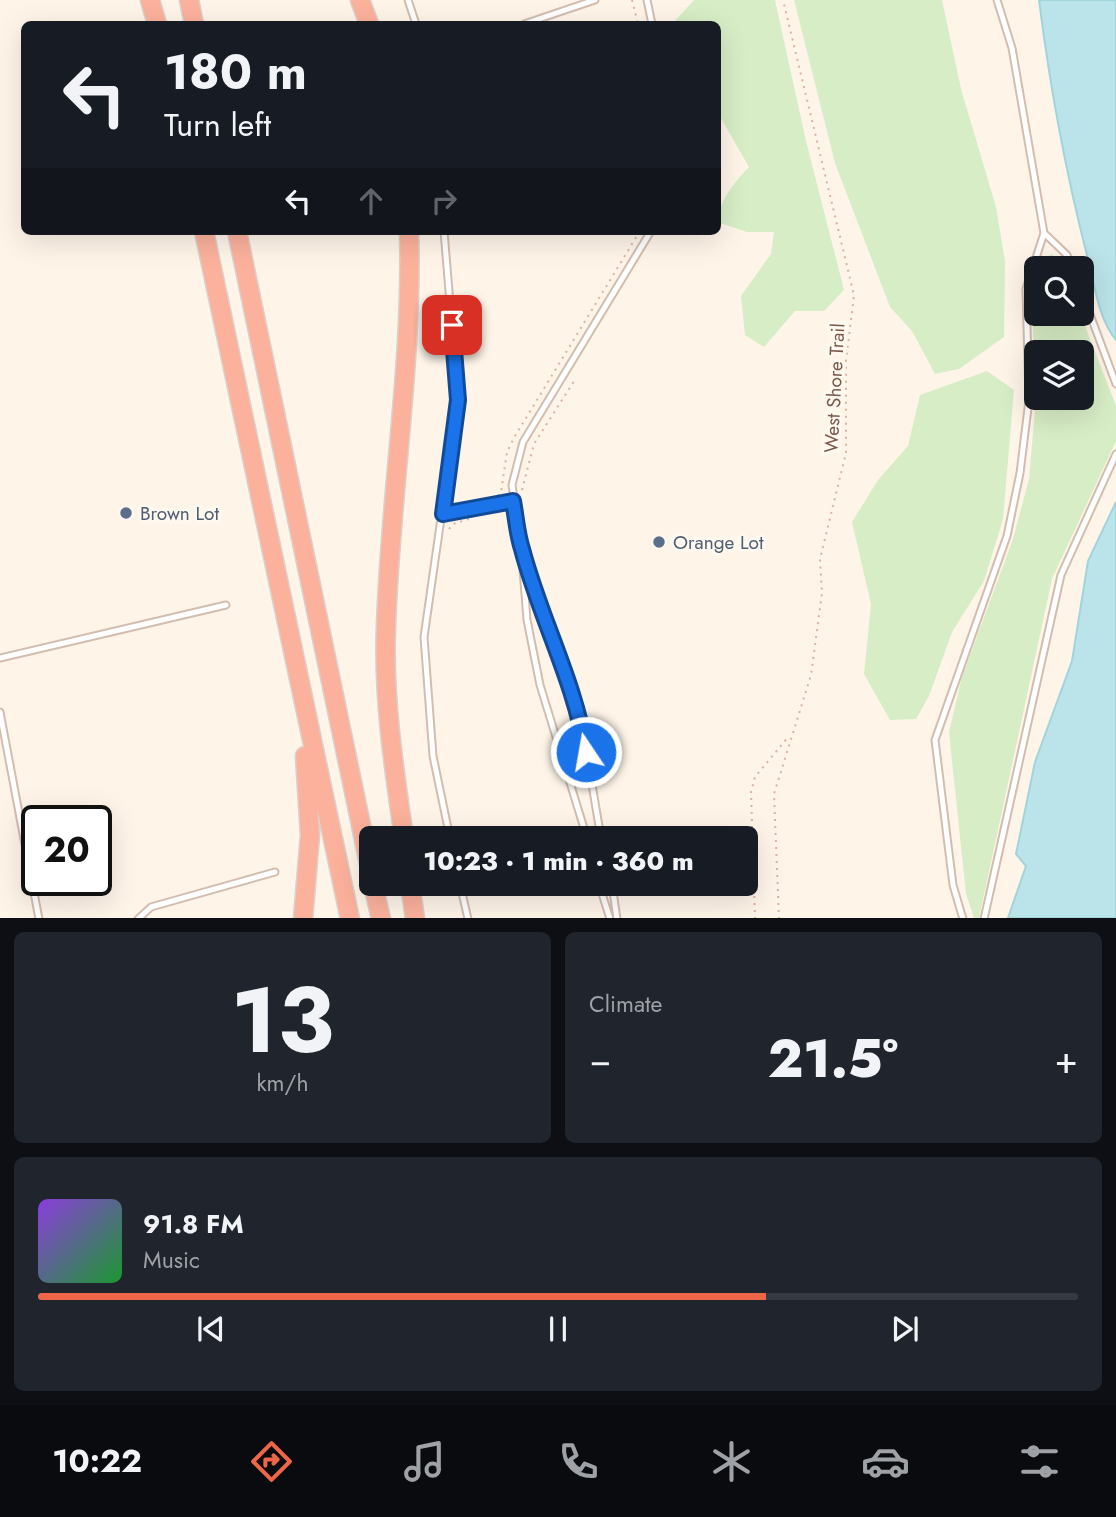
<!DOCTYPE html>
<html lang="en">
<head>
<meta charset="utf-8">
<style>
	:root { --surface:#171b24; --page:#20242c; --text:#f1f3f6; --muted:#9ea1a6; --line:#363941; --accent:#ee6547 }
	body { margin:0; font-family:Jost,sans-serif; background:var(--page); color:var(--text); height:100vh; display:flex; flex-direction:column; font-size:26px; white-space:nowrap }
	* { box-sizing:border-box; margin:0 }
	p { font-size:23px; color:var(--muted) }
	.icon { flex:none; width:38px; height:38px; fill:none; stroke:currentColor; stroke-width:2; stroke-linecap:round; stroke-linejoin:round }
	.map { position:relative; height:918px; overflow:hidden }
	.sheet { display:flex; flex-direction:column; gap:14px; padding:14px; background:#0d0f14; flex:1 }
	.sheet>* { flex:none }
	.top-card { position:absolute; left:21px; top:21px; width:700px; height:214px; border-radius:10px; box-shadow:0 7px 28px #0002; background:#171b24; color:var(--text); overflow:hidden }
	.tools { position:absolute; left:1024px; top:256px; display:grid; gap:14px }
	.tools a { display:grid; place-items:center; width:70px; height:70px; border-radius:10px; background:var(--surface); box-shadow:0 7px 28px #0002; font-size:35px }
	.speed { position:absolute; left:21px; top:805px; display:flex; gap:14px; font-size:35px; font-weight:700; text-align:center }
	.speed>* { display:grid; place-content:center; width:91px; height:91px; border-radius:50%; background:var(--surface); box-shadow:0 7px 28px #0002; line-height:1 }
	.speed .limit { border:4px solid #111; border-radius:10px; background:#fff; color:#111 }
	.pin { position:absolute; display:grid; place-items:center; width:60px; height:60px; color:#fff; margin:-30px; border-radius:14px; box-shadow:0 4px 10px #0006 }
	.me { position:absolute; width:77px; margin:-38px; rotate:348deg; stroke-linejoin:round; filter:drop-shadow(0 0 5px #0008) }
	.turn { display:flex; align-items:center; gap:24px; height:147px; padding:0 28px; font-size:32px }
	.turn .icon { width:91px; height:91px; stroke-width:2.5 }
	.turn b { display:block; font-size:49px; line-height:60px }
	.lanes { display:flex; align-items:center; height:66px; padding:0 28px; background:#0003; justify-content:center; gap:35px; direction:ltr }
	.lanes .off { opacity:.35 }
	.big { font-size:52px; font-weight:800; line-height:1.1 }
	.sheet .card { flex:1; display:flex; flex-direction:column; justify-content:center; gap:10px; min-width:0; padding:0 24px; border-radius:10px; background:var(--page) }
	.sheet .dial { align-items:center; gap:0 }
	.dial b { font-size:91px; line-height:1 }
	.song { display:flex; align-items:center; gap:21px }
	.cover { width:84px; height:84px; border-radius:10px; background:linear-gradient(135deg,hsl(270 70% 55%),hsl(130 70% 35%)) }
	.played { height:7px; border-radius:4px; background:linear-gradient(90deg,var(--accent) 70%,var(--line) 70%) }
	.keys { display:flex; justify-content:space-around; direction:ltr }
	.heat { display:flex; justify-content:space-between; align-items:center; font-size:38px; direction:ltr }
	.sheet .tiles { flex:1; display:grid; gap:14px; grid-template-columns:1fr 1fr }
	.card:last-child { grid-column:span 2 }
	.trip { position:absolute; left:359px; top:826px; width:399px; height:70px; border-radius:10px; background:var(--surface); box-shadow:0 7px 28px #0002; font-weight:800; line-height:70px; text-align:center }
	.tab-bar { display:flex; height:112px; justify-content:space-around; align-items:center; background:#090b0e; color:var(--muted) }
	.tab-bar .icon { width:49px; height:49px }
	.tab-bar .on { color:var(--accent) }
	.tab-bar b { font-size:32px; color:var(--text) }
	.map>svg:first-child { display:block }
	.green { fill:#d7edc5; fill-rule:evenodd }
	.water { fill:#bae4e9; stroke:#a0d5dc; stroke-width:2 }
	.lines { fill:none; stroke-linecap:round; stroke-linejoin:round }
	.service-casing { stroke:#d3bdaf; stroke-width:9 }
	.motorway-casing { stroke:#dad1cc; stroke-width:21 }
	.path { stroke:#dab4a0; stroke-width:2; stroke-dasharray:2 5; stroke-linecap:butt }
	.service { stroke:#fff; stroke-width:5 }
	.motorway { stroke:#fbb19c; stroke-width:18 }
	.route-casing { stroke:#114b97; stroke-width:18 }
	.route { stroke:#1a73e8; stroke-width:12 }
	.service-dot { fill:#5c6f8a; stroke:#fff8ef; stroke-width:2.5 }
	.labels { text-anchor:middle; stroke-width:7; stroke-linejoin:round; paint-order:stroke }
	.street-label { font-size:19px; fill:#7a594a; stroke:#fff8ef }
	.service-label { font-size:19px; fill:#4e5e75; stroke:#fff8ef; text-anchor:start }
</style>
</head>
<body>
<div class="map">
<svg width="1116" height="919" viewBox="0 0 1116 919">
	<rect width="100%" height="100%" fill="#fef4e8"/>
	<path class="green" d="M694,0H775L806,141L844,290L824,311H795L764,347L745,335L741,296L771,254L774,232H747L720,223C716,202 736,181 749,167L718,113V24H672Z
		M794,0H942L961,89L996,207L1005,261L1004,337L959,369L935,374L912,331L890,307L835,163Z
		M1052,254L1063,268H1040L1043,259Z
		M1036,277V313H1080L1116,406V441L1052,579L979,918H974L966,894L949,732L962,677L1013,539L1029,479L1036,398L1031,289ZM1036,352H1082V397H1036Z
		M987,371L1014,390L1003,519L984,581L952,632L929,696L916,719L890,720L864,674L871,604L852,522L878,480L908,446L920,395Z"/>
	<path class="water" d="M1039,0H1116V340C1099,320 1094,284 1088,259C1066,174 1050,87 1039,0Z
		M1116,502V918H1008L1026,866L1016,854L1035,762L1072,661L1088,561Z"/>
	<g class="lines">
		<defs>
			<path id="service" d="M408,0L416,24
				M647,0L652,24
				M997,0L1012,48L1044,233L1067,255L1072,268
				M524,24L595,0
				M444,231L458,400L424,637L433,756L450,838
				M1082,293L1116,384
				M443,515L513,501
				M522,556L527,620L540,685L587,838
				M0,658L226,605
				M0,712L39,919
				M601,838L583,731L522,550L512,485L523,442L651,231
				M460,884L468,919
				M599,884L610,919
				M612,884L617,919
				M138,919L151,907L275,872
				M963,919L953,885L935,740L1007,536L1020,473L1029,400L1026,289L1044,233
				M984,919L1061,575L1116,454"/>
			<path id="motorway" d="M150,0L157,24
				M189,0L194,24
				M360,0L369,24
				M204,231L350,919
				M237,231L371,873
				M404,838C394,769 383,697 386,627C390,495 413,363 409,231
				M373,884L381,919
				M410,884L415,919
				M303,919L310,835L305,756"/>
		</defs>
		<use href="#service" class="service-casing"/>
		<use href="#motorway" class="motorway-casing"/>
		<path class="path" d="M632,0L638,24
			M522,490L534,444L576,378
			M498,496L501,492L507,452L515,436L640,231
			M449,529L453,524L472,518
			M755,919L751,792L755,777L789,736
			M779,919L774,794L811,675L822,593L820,559L846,453V361L854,295L783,0"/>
		<use href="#service" class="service"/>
		<use href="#motorway" class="motorway"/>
	</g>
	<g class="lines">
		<defs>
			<path id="route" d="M452,325L458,400L443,514L513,501C516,517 517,534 522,549C540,618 575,682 586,752"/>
		</defs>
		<use href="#route" class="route-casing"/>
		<use href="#route" class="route"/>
	</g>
	<g class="service-dot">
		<circle cx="126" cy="513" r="7"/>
		<circle cx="659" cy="542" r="7"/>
	</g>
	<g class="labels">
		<g class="street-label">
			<text transform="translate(834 388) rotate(-87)" y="7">West Shore Trail</text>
		</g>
		<g class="service-label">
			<text x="140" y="520">Brown Lot</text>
			<text x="673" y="549">Orange Lot</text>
		</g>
	</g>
</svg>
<div class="tools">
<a><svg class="icon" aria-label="search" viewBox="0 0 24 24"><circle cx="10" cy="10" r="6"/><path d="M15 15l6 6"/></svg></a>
<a><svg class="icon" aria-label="layers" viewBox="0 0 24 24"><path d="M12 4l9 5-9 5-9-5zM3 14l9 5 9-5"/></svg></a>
</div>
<div class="speed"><div class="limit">20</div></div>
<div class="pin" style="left:452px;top:325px;background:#d93025"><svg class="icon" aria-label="arrive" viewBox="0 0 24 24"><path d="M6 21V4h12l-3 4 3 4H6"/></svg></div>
<svg class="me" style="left:586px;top:752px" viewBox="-20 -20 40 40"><circle r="17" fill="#1a73e8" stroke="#fff" stroke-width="3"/><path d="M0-11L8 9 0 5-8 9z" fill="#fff"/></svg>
<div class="trip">10:23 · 1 min · 360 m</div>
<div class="top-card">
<div class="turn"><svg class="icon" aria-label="left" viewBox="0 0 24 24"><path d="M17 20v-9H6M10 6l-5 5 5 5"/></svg><div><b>180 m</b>Turn left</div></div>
<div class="lanes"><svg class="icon" aria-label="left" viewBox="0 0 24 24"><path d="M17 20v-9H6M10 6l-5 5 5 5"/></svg><svg class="icon off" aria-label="ahead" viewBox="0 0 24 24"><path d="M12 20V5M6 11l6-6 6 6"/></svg><svg class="icon off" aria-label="right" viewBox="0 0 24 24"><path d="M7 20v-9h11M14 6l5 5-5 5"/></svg></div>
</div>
</div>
<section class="sheet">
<div class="tiles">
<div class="card dial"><b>13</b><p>km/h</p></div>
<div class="card"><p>Climate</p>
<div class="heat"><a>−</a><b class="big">21.5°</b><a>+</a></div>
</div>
<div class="card">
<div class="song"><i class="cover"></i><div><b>91.8 FM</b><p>Music</p></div></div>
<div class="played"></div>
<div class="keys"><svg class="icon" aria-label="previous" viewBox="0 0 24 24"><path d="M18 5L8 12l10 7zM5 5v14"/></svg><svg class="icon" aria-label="pause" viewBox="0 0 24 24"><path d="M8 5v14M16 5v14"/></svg><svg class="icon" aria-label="next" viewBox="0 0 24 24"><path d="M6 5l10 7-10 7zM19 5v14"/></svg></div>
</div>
</div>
</section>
<nav class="tab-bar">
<b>10:22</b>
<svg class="icon on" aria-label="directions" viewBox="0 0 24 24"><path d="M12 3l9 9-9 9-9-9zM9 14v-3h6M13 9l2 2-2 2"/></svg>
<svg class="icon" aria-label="music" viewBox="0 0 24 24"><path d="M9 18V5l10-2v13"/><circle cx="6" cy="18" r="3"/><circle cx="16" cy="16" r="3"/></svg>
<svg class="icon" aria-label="phone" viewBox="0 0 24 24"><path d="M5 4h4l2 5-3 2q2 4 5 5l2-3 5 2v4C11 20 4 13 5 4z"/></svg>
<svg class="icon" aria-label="climate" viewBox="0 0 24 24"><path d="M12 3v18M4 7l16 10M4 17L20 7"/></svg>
<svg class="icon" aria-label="car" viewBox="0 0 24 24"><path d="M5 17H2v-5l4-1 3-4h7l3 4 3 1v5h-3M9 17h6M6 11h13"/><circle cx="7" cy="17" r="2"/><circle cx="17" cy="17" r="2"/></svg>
<svg class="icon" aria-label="filters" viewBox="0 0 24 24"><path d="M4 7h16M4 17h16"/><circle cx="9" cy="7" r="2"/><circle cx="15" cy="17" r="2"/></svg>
</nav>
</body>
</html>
